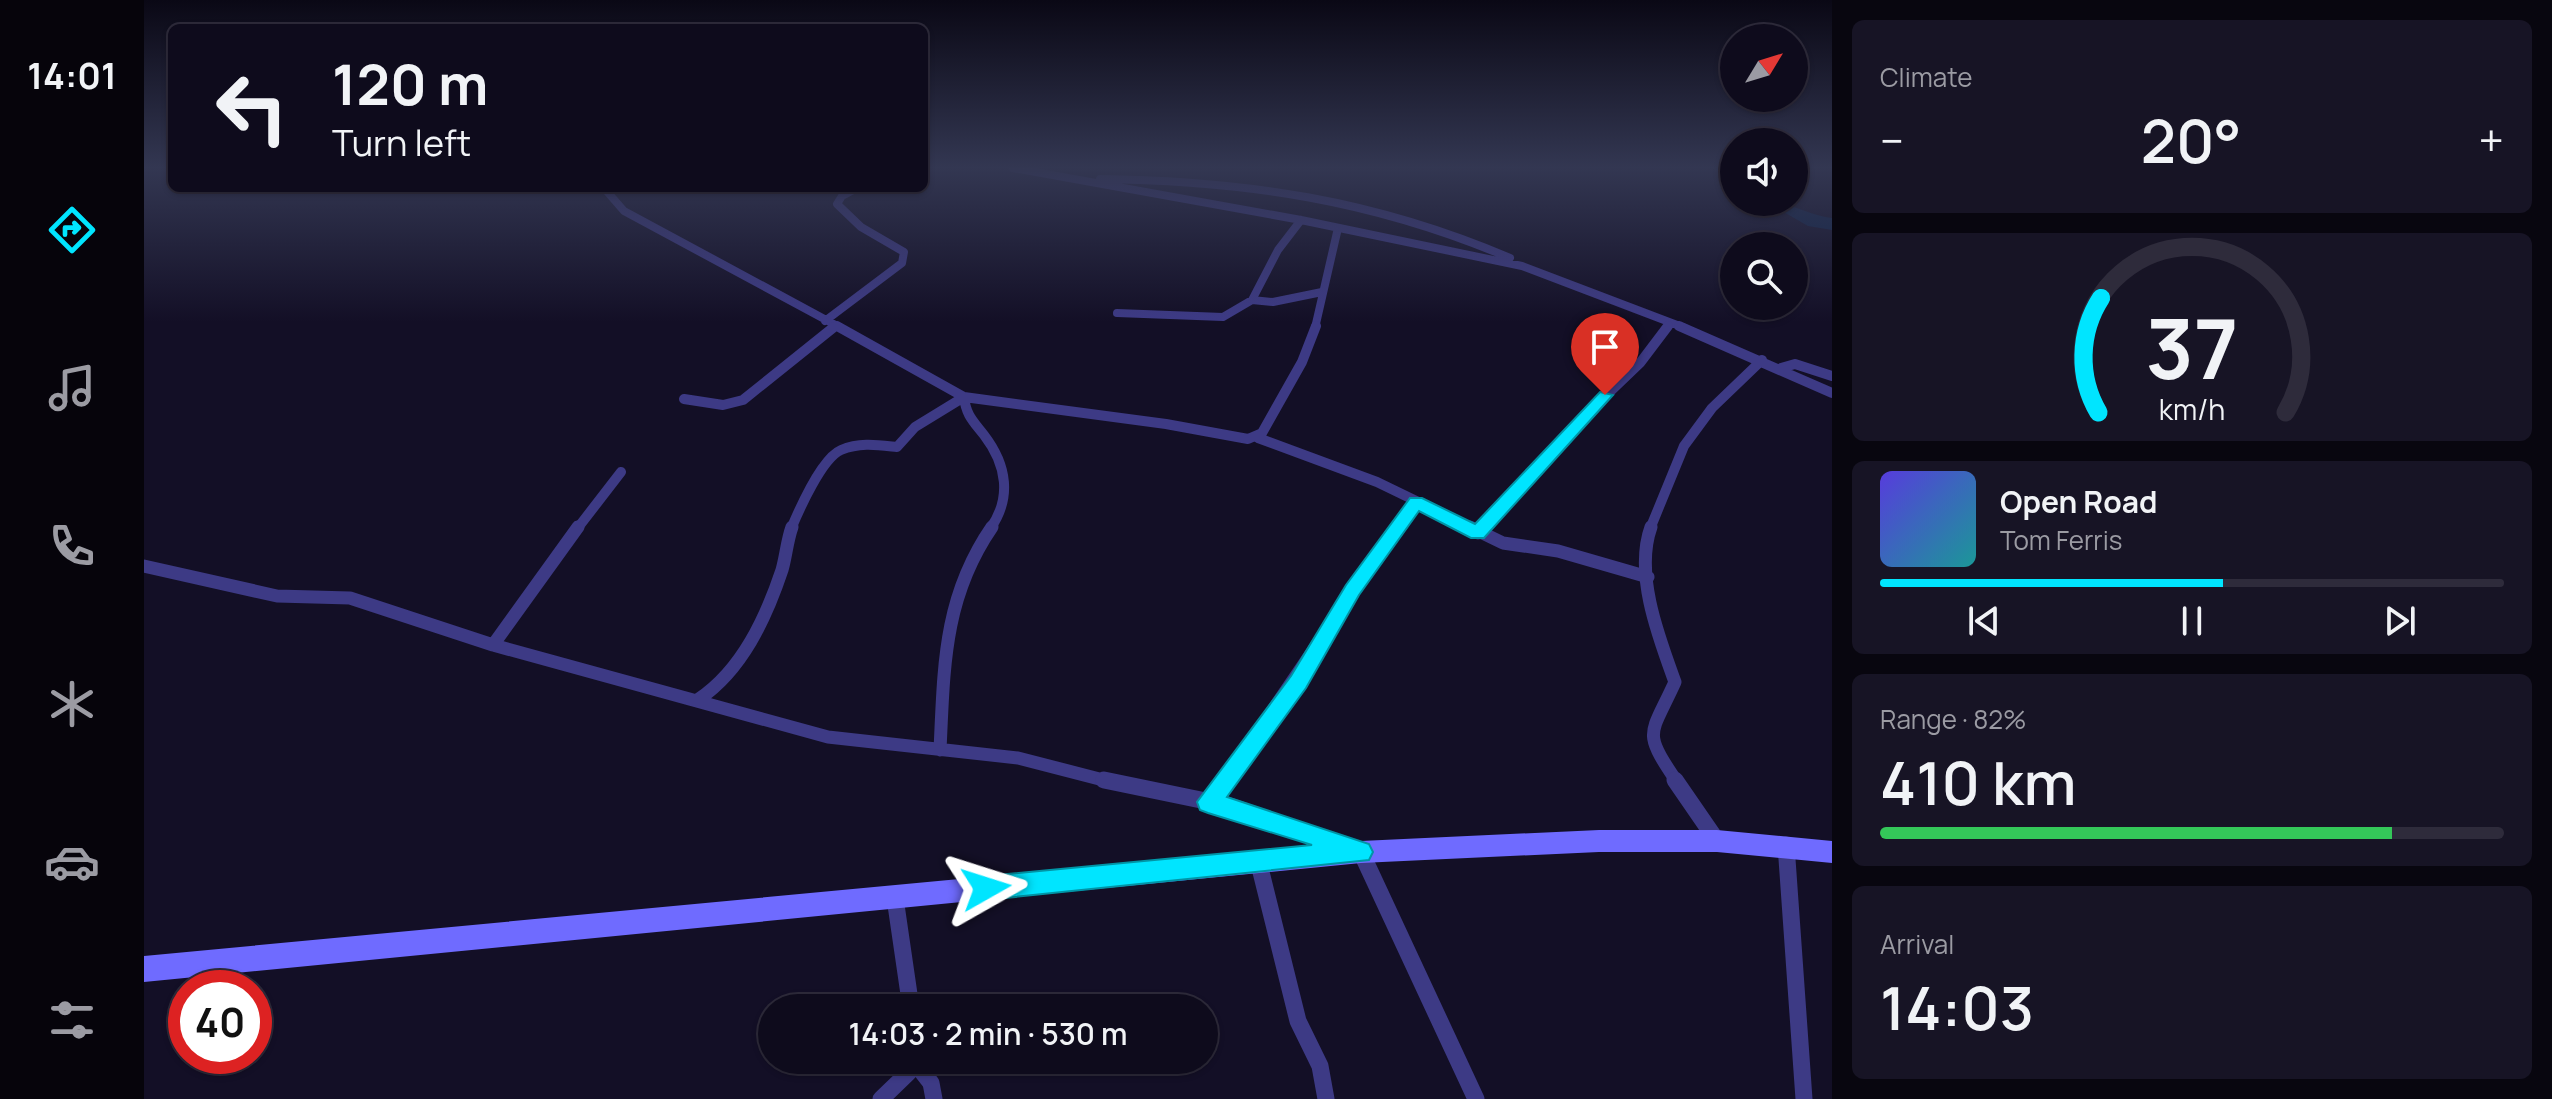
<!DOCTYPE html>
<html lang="en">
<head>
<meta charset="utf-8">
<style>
	:root { --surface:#0e0b1c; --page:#171425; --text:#f1f3f6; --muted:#9b9ba3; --line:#2e2b3b; --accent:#00e5ff }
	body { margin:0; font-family:Manrope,sans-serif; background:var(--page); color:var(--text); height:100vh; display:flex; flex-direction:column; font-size:30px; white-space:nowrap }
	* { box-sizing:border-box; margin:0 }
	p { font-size:26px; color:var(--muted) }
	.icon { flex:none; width:44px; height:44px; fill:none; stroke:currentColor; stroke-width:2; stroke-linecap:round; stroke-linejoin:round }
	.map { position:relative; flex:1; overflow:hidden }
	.sheet { display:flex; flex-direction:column; gap:20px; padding:20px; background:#08060f; width:720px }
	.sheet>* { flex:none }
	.top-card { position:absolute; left:24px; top:24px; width:760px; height:168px; border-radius:12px; box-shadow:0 2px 6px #0004,0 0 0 2px var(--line); background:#0e0b1c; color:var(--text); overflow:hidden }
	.needle { width:52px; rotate:52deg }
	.fabs { position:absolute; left:1576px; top:24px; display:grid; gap:16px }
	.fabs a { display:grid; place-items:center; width:88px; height:88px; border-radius:50%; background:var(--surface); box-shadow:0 2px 6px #0004,0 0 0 2px var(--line); font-size:40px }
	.speed { position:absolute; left:24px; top:970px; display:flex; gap:16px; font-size:40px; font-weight:700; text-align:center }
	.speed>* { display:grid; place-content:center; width:104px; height:104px; border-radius:50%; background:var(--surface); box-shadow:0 2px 6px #0004,0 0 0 2px var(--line); line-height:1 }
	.speed .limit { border:12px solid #d22; background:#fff; color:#111 }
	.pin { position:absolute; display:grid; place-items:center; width:68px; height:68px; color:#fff; margin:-82px -34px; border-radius:50% 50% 50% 0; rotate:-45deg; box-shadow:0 0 8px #0007 }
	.pin .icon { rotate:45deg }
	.me { position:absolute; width:88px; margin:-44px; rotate:84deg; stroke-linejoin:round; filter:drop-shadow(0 0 6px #0008) }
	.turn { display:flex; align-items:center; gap:28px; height:168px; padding:0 32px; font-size:36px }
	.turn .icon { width:104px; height:104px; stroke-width:2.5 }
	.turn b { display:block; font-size:56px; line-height:68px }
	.big { font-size:60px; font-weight:600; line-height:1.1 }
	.sheet .widget { flex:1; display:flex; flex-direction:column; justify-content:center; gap:12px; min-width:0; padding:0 28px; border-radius:12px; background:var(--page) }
	.sheet .dial { align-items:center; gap:0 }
	.dial svg { height:208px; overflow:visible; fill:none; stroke:var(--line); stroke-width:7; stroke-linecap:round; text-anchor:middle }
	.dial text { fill:var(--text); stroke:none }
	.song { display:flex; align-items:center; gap:24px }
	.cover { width:96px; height:96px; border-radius:12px; background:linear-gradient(135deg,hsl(250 70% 55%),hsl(180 70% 35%)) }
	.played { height:8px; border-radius:4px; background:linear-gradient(90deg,var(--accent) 55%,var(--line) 55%) }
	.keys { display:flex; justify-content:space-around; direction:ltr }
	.heat { display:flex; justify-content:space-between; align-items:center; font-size:44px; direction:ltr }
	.charge { height:12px; border-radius:6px; background:linear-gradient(90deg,#34c759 82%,var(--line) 0) }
	.trip { position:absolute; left:614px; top:994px; width:460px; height:80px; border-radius:40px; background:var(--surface); box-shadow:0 2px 6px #0004,0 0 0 2px var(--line); font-weight:600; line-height:80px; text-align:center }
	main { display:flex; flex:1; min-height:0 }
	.tabs { display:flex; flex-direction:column; width:144px; justify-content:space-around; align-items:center; background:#06040b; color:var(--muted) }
	.tabs .icon { width:56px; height:56px }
	.tabs .on { color:var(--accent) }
	.tabs b { font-size:36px; color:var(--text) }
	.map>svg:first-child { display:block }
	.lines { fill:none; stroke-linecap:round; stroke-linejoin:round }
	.river { fill:#0c2248; fill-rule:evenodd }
	.street-far3 { stroke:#3d3a85; stroke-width:8 }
	.street-far2 { stroke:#3d3a85; stroke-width:10 }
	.street-far1 { stroke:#3d3a85; stroke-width:13 }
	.street { stroke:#3d3a85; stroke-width:17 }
	.secondary { fill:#6f6bff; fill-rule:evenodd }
	.route { fill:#00e5ff; stroke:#0095a6; stroke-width:2 }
</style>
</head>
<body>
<main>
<nav class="tabs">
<b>14:01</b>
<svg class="icon on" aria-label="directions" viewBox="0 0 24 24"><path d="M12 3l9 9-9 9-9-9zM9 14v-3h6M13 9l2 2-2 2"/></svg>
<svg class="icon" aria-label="music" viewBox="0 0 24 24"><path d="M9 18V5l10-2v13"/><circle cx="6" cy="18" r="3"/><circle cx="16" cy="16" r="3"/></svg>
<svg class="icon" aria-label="phone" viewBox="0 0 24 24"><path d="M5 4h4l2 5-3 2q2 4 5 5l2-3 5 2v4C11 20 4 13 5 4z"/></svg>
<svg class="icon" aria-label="climate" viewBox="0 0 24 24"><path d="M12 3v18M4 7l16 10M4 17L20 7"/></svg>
<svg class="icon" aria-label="car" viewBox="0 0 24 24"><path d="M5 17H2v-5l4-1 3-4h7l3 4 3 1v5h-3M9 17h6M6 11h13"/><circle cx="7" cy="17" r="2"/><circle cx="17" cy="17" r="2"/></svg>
<svg class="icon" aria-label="filters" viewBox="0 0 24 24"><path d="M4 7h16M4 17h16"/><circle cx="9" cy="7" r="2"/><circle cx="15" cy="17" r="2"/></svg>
</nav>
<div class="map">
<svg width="1688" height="1099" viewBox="0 0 1688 1099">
	<rect width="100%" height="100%" fill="#130f26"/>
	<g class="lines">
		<path class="river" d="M1568,168L1590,169V181Z
			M1622,202C1649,202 1663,215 1688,218V230L1664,226Z"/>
		<path class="street-far3" d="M869,168L1157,220L1378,266L1541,328
			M956,179C1103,181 1230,200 1366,258
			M460,188L480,211L697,328
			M1108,300L1134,250L1157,220
			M973,313L1079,317L1108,300L1129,302L1178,292
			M681,321L758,263L760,252L717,227L693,204L698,196L713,188
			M1171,328L1194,228
			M1523,328L1527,323"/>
		<path class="street-far2" d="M693,326L820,397L1022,424L1104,439L1118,433L1158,362L1172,326
			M1535,326L1688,393
			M1637,368L1651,364L1688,376
			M540,399L579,405L599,400L690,327
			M1114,438L1233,482L1330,529
			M433,529L477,472
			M647,529C655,510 678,458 697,450C716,442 734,445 753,447L771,427L820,397C822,415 829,421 840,435C863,465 868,498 846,529
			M1252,529L1272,502
			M1338,529L1447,410L1496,363L1524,326
			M1506,529L1540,446L1568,408L1618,360"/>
		<path class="street-far1" d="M1326,527L1359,543L1414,551L1504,577
			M1507,527C1490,574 1515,638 1531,682C1506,737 1498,730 1533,782
			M1334,533L1340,527
			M0,566L133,596L206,598L349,645L684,737L874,758L967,782
			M349,645L434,527
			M555,699C598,670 622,618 638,570C642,556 643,541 648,527
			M796,750C800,668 799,598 848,527
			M1080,782L1253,527"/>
		<path class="street" d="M960,780L1086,806L1217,852L1332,1099
			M1531,780L1573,841
			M1064,802L1082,780
			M1642,845L1660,1099
			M1114,860L1154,1021L1176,1066L1182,1099
			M751,898L767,1008
			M769,1060L787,1083L790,1099
			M737,1099L764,1073L769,1060"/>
		<path class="secondary" d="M1455,830H1573L1688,841V863L1573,852H1455L1217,863L0,982V956L1217,841Z"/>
	</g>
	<linearGradient id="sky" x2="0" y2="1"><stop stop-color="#0a0815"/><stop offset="0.52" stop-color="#333752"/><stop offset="1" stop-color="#333752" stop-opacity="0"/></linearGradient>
	<rect width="1688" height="322" fill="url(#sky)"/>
	<path class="route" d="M1456,392L1469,395L1340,538H1327L1275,511L1215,595L1162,688L1083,797L1225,844L1229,852L1225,860L842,900L833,897L830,888L833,880L842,876L1168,845L1064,813L1056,810L1053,802L1147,676L1202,585L1266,498H1278L1331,524Z"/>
</svg>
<div class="fabs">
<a><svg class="needle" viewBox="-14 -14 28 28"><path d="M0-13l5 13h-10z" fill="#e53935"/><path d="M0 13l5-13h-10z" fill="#9b9ba3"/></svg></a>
<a><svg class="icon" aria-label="sound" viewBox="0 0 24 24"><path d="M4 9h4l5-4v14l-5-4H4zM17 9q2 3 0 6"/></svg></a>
<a><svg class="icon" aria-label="search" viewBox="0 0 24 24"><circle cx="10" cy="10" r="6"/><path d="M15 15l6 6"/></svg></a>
</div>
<div class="speed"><div class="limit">40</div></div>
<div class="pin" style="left:1461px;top:395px;background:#d93025"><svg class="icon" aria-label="arrive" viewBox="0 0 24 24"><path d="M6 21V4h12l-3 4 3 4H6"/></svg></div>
<svg class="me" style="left:842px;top:888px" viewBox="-20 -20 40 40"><path d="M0-17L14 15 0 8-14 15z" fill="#00e5ff" stroke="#fff" stroke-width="4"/></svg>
<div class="trip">14:03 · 2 min · 530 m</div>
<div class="top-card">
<div class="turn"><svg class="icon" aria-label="left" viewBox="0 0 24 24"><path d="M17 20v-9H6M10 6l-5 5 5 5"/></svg><div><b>120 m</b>Turn left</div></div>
</div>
</div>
<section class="sheet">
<div class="widget"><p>Climate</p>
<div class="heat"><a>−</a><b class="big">20°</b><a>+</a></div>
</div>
<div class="widget dial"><svg viewBox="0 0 100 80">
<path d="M14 69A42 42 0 1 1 86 69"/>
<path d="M14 69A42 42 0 0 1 15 25" stroke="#00e5ff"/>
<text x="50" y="56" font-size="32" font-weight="700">37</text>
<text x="50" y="72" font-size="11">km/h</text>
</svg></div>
<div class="widget">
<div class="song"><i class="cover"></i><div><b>Open Road</b><p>Tom Ferris</p></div></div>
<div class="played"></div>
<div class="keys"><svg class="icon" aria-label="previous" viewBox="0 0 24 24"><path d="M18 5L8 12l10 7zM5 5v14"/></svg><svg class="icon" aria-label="pause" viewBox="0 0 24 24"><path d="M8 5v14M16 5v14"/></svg><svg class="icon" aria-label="next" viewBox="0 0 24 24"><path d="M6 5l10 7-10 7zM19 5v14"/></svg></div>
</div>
<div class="widget"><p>Range · 82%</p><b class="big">410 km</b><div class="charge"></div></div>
<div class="widget"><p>Arrival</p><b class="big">14:03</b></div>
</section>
</main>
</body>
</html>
